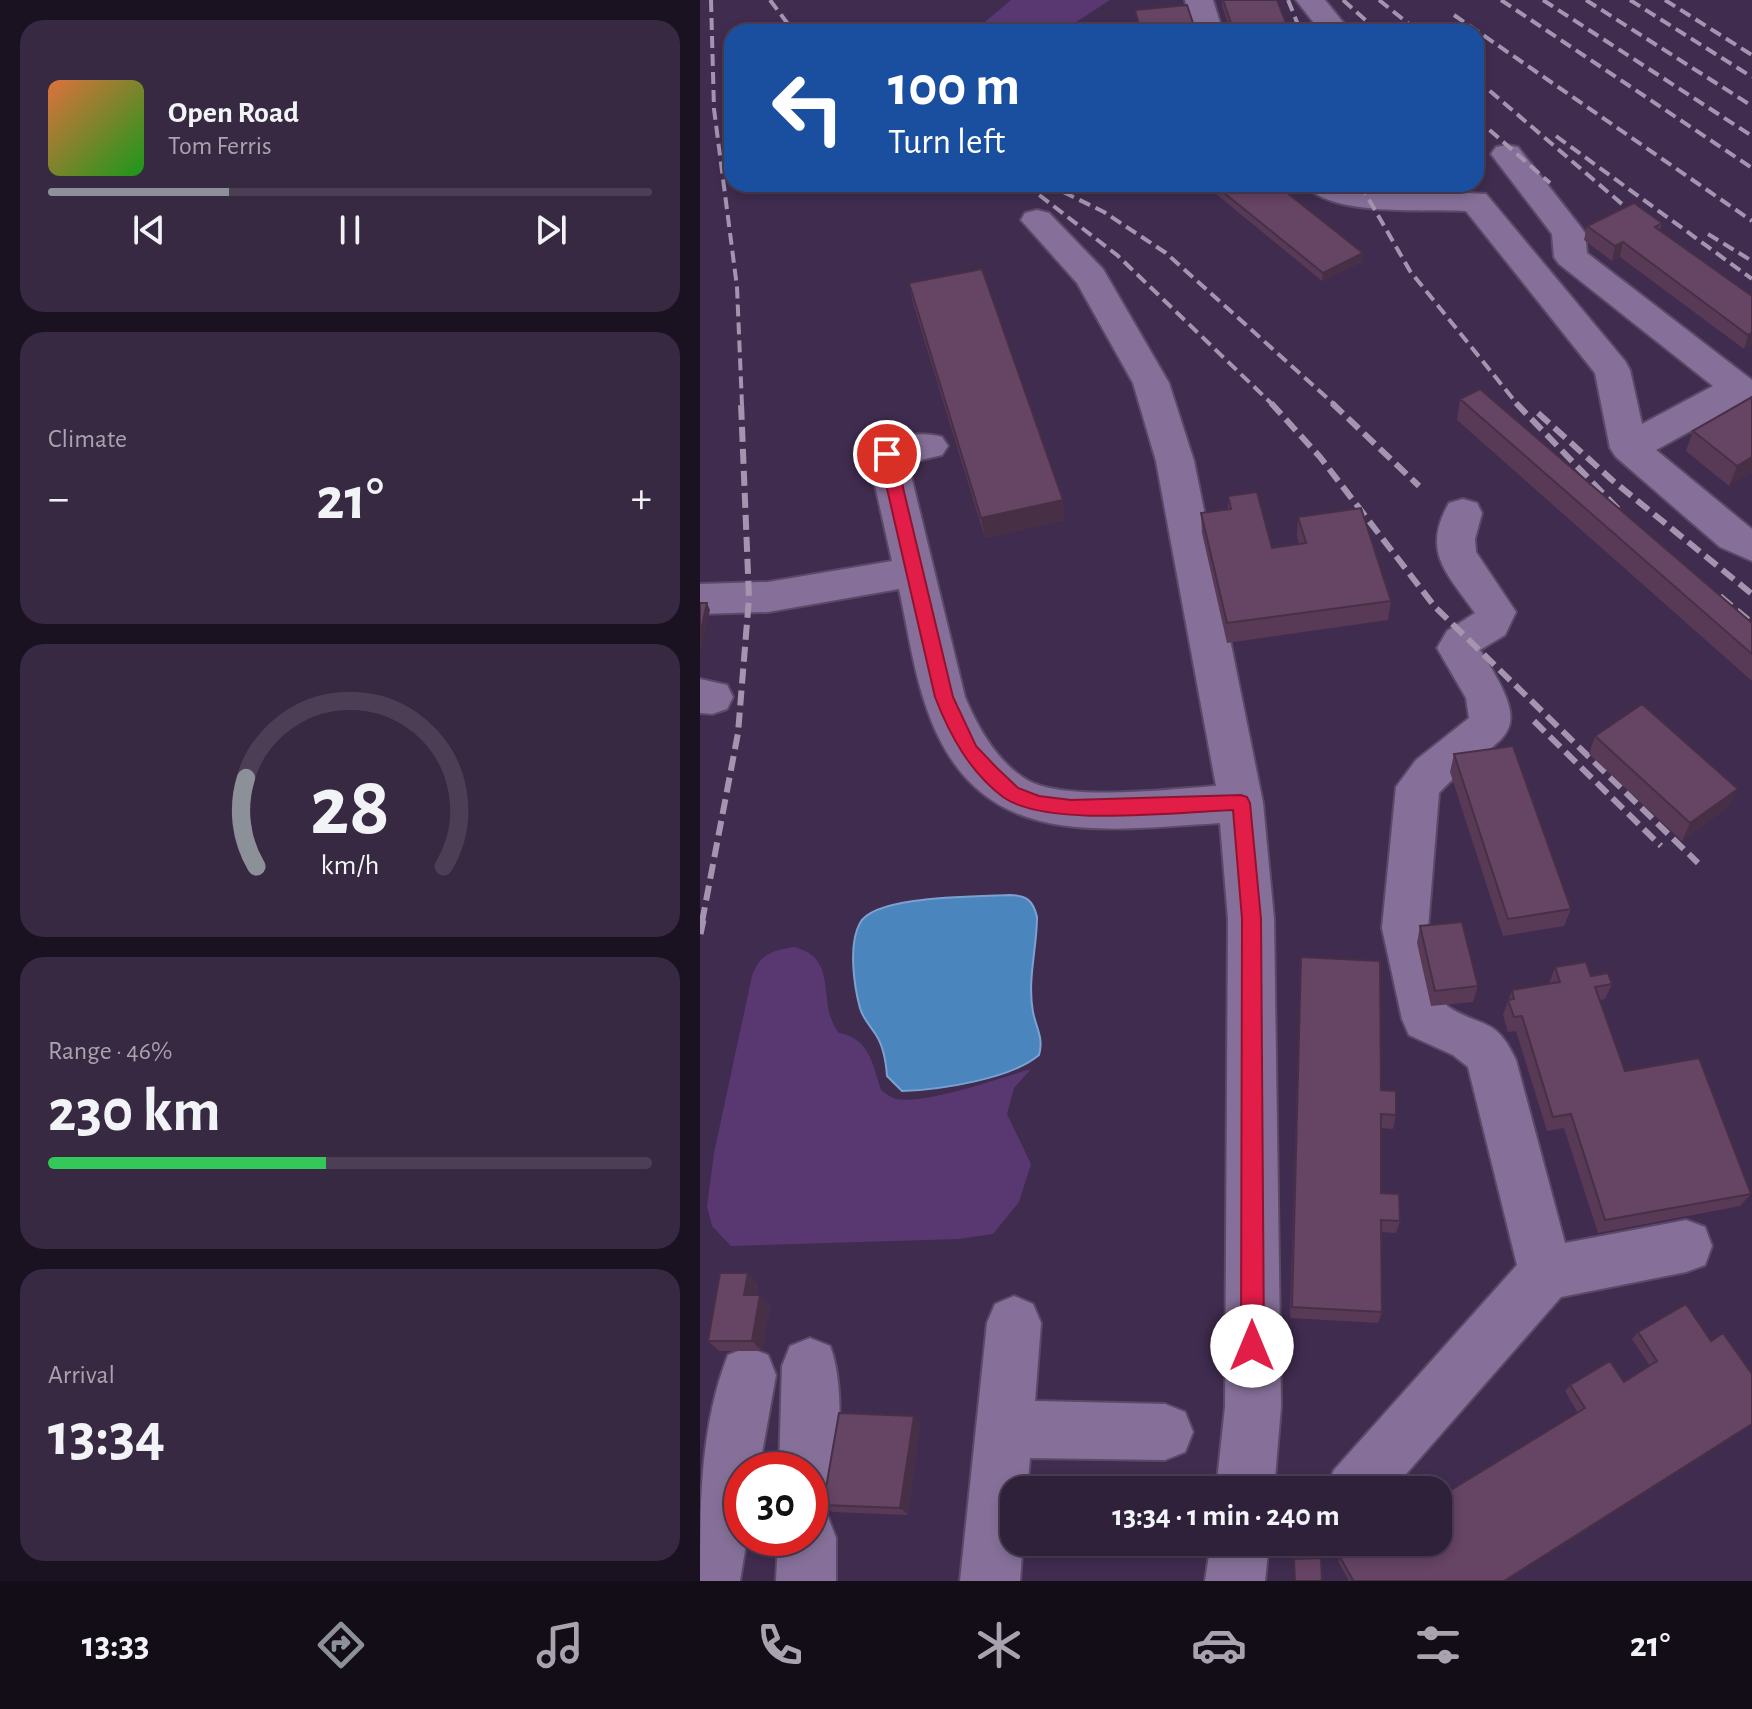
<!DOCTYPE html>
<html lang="en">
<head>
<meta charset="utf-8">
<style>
	:root { --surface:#30213b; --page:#382942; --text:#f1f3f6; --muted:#a8a3af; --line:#4b3e55; --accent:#8c9099 }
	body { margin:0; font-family:"Alegreya Sans",sans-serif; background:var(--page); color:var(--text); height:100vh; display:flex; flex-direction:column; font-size:30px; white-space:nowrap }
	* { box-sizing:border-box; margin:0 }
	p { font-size:26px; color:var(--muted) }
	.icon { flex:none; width:44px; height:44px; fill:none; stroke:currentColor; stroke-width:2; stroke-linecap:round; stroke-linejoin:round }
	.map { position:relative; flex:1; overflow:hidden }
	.panel { display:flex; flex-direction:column; gap:20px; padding:20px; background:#1a1220; width:700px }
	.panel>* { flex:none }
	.banner { position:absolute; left:24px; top:24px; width:760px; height:168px; border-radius:24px; box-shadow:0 4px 12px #0003,0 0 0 2px var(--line); background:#1a4fa0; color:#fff; overflow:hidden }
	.speed { position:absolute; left:24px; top:1452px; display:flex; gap:16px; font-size:40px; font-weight:700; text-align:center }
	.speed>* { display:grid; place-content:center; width:104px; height:104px; border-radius:50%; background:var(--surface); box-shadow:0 4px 12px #0003,0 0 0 2px var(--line); line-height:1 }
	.speed .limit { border:12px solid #d22; background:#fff; color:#111 }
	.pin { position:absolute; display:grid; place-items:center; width:68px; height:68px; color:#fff; margin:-34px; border:4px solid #fff; border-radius:50%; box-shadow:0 2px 8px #0007 }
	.me { position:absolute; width:88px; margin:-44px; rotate:0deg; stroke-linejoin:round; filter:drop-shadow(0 0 6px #0008) }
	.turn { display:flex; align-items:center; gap:28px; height:168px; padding:0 32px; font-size:36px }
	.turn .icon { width:104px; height:104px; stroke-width:2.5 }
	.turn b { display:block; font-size:56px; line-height:68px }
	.big { font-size:60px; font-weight:700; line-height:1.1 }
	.panel .card { flex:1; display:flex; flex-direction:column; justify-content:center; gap:12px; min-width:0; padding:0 28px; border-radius:24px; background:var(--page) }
	.panel .dial { align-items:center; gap:0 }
	.dial svg { height:208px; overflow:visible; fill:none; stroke:var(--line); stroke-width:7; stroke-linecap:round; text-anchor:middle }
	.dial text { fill:var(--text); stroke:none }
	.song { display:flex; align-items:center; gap:24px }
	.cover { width:96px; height:96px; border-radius:12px; background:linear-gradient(135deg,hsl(20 70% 55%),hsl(120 70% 35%)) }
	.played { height:8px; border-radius:4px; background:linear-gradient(90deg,var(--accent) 30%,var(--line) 30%) }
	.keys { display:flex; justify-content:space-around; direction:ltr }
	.heat { display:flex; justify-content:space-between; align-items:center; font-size:44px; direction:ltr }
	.charge { height:12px; border-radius:6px; background:linear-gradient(90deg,#34c759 46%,var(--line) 0) }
	.trip { position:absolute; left:300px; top:1476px; width:452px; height:80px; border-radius:24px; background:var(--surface); box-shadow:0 4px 12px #0003,0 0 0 2px var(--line); font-weight:700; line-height:80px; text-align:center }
	.menu { display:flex; height:128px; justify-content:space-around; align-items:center; background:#130d18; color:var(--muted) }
	.menu .icon { width:56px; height:56px }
	.menu .on { color:var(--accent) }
	.menu b { font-size:36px; color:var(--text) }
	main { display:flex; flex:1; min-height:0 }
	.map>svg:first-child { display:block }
	.green { fill:#593872 }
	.water { fill:#4a85be; stroke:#7ca1d0; stroke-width:2 }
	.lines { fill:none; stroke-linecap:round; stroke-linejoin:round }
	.minor-casing { stroke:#5a4967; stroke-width:4 }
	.minor { fill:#867099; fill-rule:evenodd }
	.rail-far2 { stroke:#a494b0; stroke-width:4; stroke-dasharray:12 6; stroke-linecap:butt }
	.rail-far1 { stroke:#a494b0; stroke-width:6; stroke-dasharray:15 7; stroke-linecap:butt }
	.rail { stroke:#a494b0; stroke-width:7; stroke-dasharray:19 10; stroke-linecap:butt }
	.wall { fill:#583a56 }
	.shaded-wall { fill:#473046 }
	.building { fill:#664464; stroke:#473046; stroke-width:2 }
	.route { fill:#e11d48; stroke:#92132f; stroke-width:2 }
</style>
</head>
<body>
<main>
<section class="panel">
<div class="card">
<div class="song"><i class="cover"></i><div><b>Open Road</b><p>Tom Ferris</p></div></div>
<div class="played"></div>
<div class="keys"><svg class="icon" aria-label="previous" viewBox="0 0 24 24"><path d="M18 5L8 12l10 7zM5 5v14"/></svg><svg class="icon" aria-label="pause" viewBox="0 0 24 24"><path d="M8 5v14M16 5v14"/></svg><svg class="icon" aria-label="next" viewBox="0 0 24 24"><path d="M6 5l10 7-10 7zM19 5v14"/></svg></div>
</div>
<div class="card"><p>Climate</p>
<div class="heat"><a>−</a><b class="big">21°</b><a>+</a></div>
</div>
<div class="card dial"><svg viewBox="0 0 100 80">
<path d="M14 69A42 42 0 1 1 86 69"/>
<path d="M14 69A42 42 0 0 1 10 35" stroke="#8c9099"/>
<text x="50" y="56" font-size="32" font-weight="700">28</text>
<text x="50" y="72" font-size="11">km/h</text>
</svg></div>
<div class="card"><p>Range · 46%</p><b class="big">230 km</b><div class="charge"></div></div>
<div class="card"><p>Arrival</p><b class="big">13:34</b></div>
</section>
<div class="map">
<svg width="1052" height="1581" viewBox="0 0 1052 1581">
	<rect width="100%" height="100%" fill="#402c4f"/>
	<path class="green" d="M311,0H410L367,28L373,32H273Z
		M94,947C141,959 115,1002 139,1033C170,1039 172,1063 181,1090C185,1093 191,1098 197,1099C228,1104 300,1078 331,1069L314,1088L307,1114L331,1164L319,1202L293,1234L258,1239L31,1246L12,1226L7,1206L14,1153L52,976C60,953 72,951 94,947Z"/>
	<path class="water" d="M309,895C326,895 333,900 337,917C337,948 327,981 333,1012C336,1028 344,1038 339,1055C311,1079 239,1090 202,1091L187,1076C186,1062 184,1047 176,1035C170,1025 163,1019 160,1008C154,986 148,944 160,923C175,895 278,897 309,895Z"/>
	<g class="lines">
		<defs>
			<path id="minor" d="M485,0H513L523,32H493Z
				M596,0H625L651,32H621Z
				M807,145L818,147L880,226L885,233L887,253L1052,380V397L956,450L1052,529V561L1020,547L916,457L910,448L895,373L766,211C728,209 628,217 605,184H649L657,187L786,194L925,361L930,370L942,424L1013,386L859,264L854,257L852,234L791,154L796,147Z
				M337,210L349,213L403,269L469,383L494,461L563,803L574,919L581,1407L574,1490H516L525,1407L528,919L520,823C390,831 270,852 223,697C212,662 207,625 199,589L68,612L0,614V584L68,582L192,561L168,454L174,445C195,438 220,430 242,437L248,446L242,455L208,463L265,697C278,728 297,762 327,780C365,802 471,789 516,786L456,461L433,383L377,283L321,220L325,213Z
				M763,499L777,503L782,513L775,539L776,552L816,612L805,635L780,650C843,747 798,729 739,793L728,928L747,1006C782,1029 795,1015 816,1060L865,1243L986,1220L1005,1227L1012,1246L1005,1265L986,1272L861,1297L692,1490H625L634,1470L817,1265L768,1067L753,1055L709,1035L702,1019L682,928L696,787L716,760L769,718L766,698L737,648L747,631L775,613C747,573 721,552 749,503Z
				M0,679L27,685L33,697L27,709L12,714L0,713Z
				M314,1296L333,1304L341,1323L335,1401L465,1404L485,1412L493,1432L485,1452L465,1460L330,1458L327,1490H314V1542H323L320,1581H260L287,1323L295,1304Z
				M110,1338L130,1346C144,1381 142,1456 128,1490L110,1498V1470H79L82,1366L90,1346Z
				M48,1347L68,1355L76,1375L59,1470H42V1538H47L40,1581H0C0,1506 0,1426 28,1355Z
				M110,1510L128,1517L136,1538V1581H76L78,1538H110Z
				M511,1542H569L565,1581H505Z"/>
		</defs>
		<use href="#minor" class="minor-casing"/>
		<use href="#minor" class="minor"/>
		<path class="rail-far2" d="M11,0L14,109L37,287L42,405
			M70,0L94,32
			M588,0L601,32
			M643,0L679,32
			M679,0L719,32
			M801,0L1052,168
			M843,0L1052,136
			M886,0L1052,106
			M930,0L1052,77
			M965,0L1052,55
			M754,15L1052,221
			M776,79L943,222
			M776,118L850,183
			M856,136L1052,279
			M325,184L417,255L573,405
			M347,184L404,212L466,253L635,405
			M660,184L710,271L818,405
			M1008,234L1052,261"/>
		<path class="rail-far1" d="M571,403L620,457L735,607L998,863
			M632,403L719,486
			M816,403L920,511
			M838,413L912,480L1052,594
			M1020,596L1052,623
			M834,721L961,846
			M2,922L38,733L49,598L41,403"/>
		<path class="rail" d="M0,934L3,920"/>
	</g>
	<path class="wall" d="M522,0L588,28V32H531L522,6Z
		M504,184H576L663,261L622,281Z
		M962,223L960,230L1052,296V344L1044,349L920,257L912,261L884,240L887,226Z
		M209,283L365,520L285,538L213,303Z
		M760,399L1052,623V681L757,420Z
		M993,431L1052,472L1029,486L986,451Z
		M528,496L572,548L599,544L597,536L598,517L691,601L688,620L527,643L502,533L501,513L528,509Z
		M895,736L1029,806L982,841L889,754Z
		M754,754L871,909L864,926L803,936L750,772Z
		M720,926L778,986L773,1002L731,1006L717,943Z
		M601,957L696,1115L693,1129L681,1128V1193L700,1221L696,1233L681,1232L682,1312L678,1323L590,1318Z
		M855,967L891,976L912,984L905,999L900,1000L925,1071L1051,1194L1040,1206L898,1233L864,1128L847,1131L816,1031L808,1032L803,1015L812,990L849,984Z
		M58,1284L56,1295H60L70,1306L62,1351H19L8,1341Z
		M938,1332L1011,1341L1052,1374V1425L806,1581H649L638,1561L640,1557L878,1413L865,1391L870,1385L924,1382L950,1366L932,1339Z
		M220,1424L208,1515L132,1512L123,1505Z"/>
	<path class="shaded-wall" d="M923,242L920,257L912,261L915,246Z
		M663,253V261L622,281L623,273Z
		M1052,333V344L1044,349L1048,335Z
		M1052,457V472L1029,486L1037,466Z
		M363,500L365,520L285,538L281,518Z
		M7,603L10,610L0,656V635Z
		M1038,789L1029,806L982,841L990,823Z
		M48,1273L58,1284L55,1306L44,1295Z
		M60,1295L70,1306L62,1351L52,1341Z
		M214,1416L220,1424L208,1515L200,1508Z
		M1052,1424L806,1581H804Z"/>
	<path class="building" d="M523,0H577L588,28L550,32H534Z
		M487,5L496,32H441L435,10Z
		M513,184H576L663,253L623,273Z
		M934,203L962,223L955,227L1052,296V333L1048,335L923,242L915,246L887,226Z
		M282,269L363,500L281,518L209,283Z
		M780,389L1052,623V654L760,399Z
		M1052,397V457L1037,466L993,431Z
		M557,492L572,548L606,543L598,517L661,508L691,601L527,623L501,513L531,509L528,496Z
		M0,603H7L0,635Z
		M942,704L1038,789L990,823L895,736Z
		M813,746L871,909L808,919L754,754Z
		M762,922L778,986L735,991L720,926Z
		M601,957L680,961L681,1090L696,1091V1115L681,1114V1193L699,1194L700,1221L681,1220L682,1312L592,1307Z
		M886,962L891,976L908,973L912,984L895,987L925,1071L999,1058L1051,1194L905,1220L871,1114L853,1117L822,1016L814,1017L808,1000L814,999L812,990L860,982L855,967Z
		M20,1273H48L44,1295H60L52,1341H8Z
		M986,1304L1011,1341L1023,1333L1052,1374V1424L804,1581H652L653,1580L640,1557L665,1542H738V1498L885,1408L870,1385L910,1361L924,1382L957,1361L938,1332Z
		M139,1413L214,1416L200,1508L123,1505Z
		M621,1558L622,1581H595L594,1559Z"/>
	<path class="route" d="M187,449L195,454L253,697L276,746L297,768L318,788L339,796L371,800L541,795L547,797L550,803L561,919L564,1346L560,1354L552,1357L544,1354L541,1346L542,919L533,810C478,812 346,828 303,797C270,772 250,736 235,697L179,454Z"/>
</svg>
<div class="speed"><div class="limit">30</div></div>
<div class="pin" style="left:187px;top:454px;background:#d93025"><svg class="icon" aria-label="arrive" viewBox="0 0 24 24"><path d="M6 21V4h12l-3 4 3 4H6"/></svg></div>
<svg class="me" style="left:552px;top:1346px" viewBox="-20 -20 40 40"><circle r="19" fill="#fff"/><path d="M0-13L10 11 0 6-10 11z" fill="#e11d48"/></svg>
<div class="trip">13:34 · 1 min · 240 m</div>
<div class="banner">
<div class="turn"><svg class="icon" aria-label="left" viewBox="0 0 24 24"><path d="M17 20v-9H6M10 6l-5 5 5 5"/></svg><div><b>100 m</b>Turn left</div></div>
</div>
</div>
</main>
<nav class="menu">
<b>13:33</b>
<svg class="icon on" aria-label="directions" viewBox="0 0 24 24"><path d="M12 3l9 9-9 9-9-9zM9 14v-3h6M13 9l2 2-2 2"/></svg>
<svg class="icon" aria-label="music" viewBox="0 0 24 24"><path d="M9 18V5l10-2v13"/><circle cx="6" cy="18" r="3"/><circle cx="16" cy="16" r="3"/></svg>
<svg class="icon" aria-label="phone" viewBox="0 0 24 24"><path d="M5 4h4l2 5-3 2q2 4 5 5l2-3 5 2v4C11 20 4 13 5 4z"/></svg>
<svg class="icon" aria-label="climate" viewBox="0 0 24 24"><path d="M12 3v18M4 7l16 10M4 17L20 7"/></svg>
<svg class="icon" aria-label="car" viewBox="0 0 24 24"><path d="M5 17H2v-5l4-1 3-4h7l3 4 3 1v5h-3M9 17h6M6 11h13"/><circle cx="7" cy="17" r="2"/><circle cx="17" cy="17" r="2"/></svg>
<svg class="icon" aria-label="filters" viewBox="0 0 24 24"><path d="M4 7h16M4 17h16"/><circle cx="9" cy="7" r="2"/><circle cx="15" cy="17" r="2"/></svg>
<b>21°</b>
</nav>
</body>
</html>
